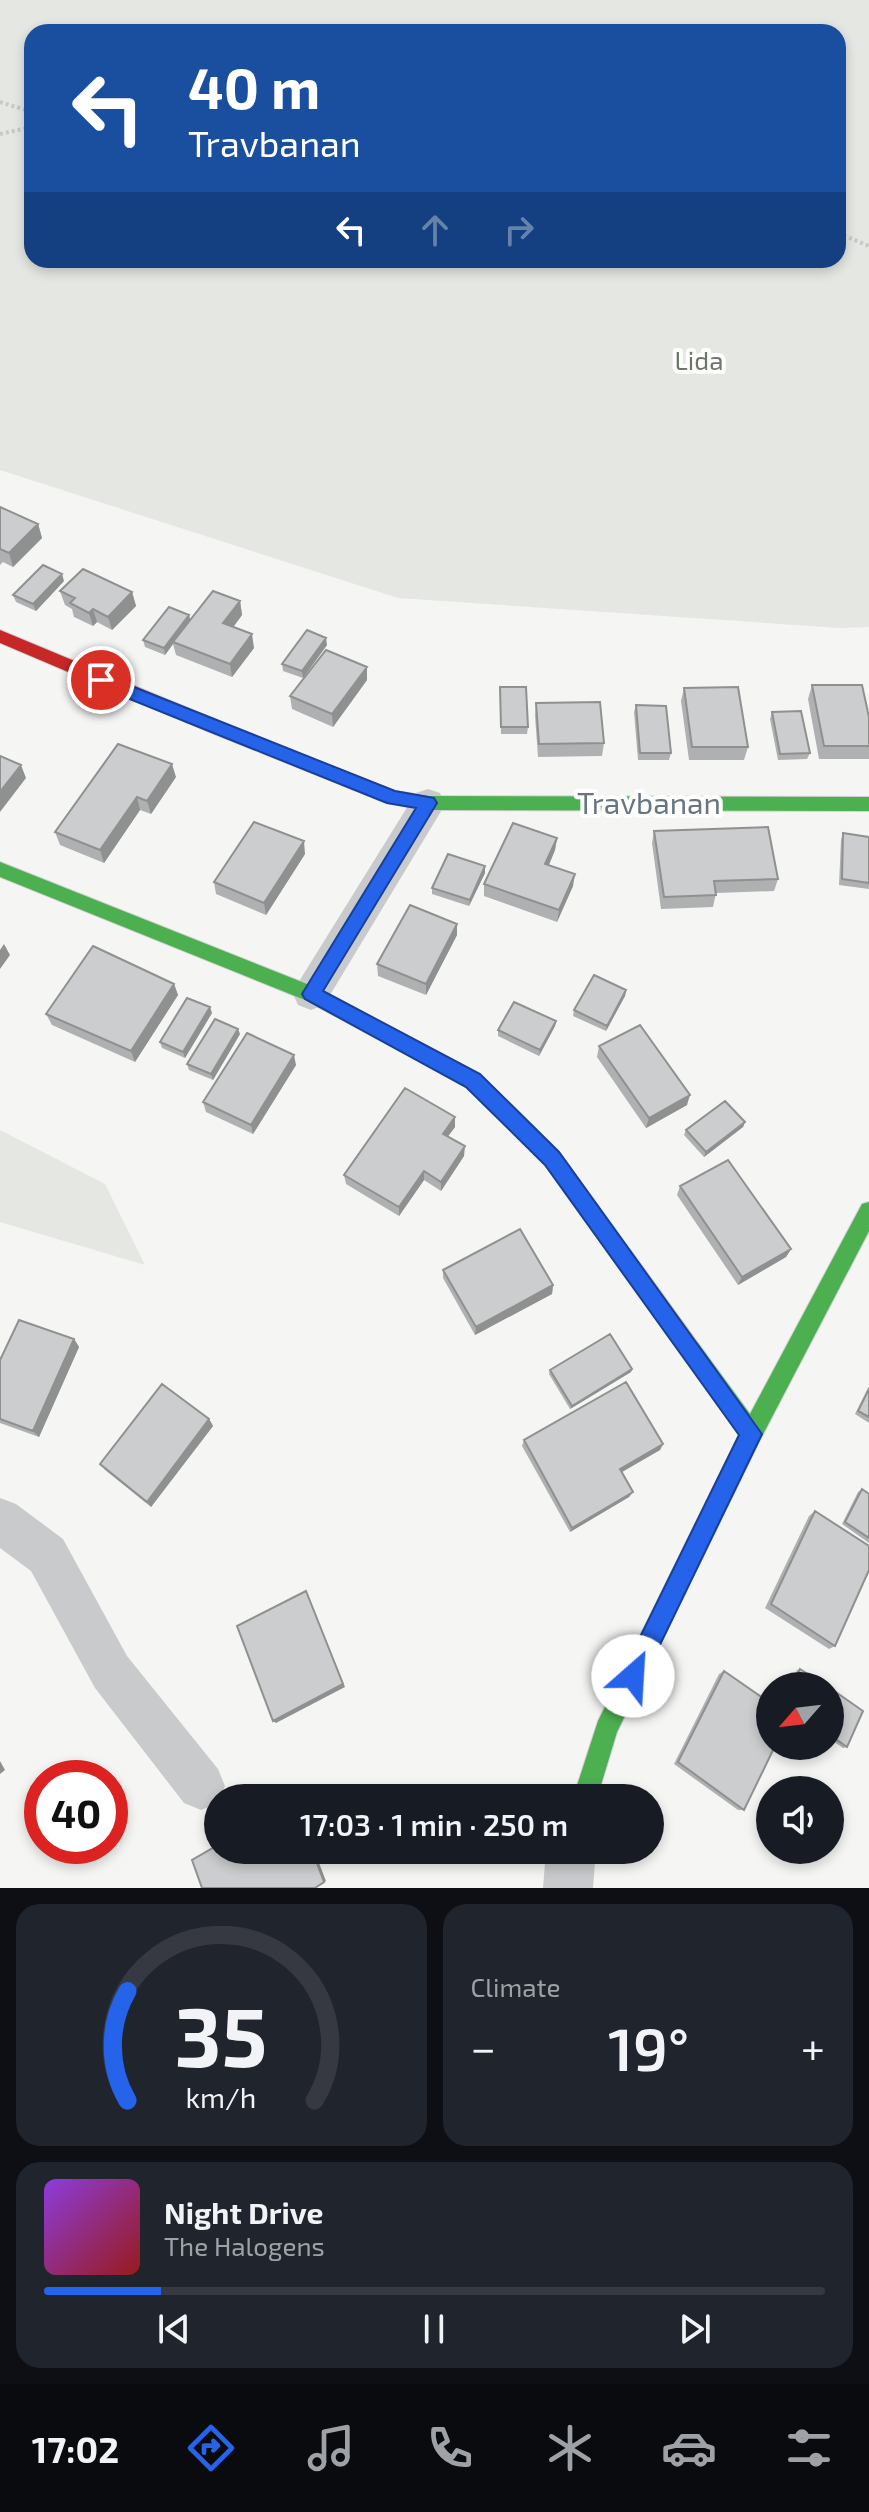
<!DOCTYPE html>
<html lang="en">
<head>
<meta charset="utf-8">
<style>
	:root { --surface:#171b24; --page:#20242c; --text:#f1f3f6; --muted:#9ea1a6; --line:#363941; --accent:#2563eb }
	body { margin:0; font-family:"Exo 2",sans-serif; background:var(--page); color:var(--text); height:100vh; display:flex; flex-direction:column; font-size:30px; white-space:nowrap }
	* { box-sizing:border-box; margin:0 }
	p { font-size:26px; color:var(--muted) }
	.icon { flex:none; width:44px; height:44px; fill:none; stroke:currentColor; stroke-width:2; stroke-linecap:round; stroke-linejoin:round }
	.map { position:relative; height:1888px; overflow:hidden }
	.side { display:flex; flex-direction:column; gap:16px; padding:16px; background:#0d0f14; flex:1 }
	.side>* { flex:none }
	.guide { position:absolute; left:24px; top:24px; width:822px; height:244px; border-radius:24px; box-shadow:0 4px 12px #0003; background:#1a4fa0; color:#fff; overflow:hidden }
	.needle { width:52px; rotate:242deg }
	.tools { position:absolute; left:756px; top:1672px; display:grid; gap:16px }
	.tools a { display:grid; place-items:center; width:88px; height:88px; border-radius:50%; background:var(--surface); box-shadow:0 4px 12px #0003; font-size:40px }
	.speed { position:absolute; left:24px; top:1760px; display:flex; gap:16px; font-size:40px; font-weight:700; text-align:center }
	.speed>* { display:grid; place-content:center; width:104px; height:104px; border-radius:50%; background:var(--surface); box-shadow:0 4px 12px #0003; line-height:1 }
	.speed .limit { border:12px solid #d22; background:#fff; color:#111 }
	.pin { position:absolute; display:grid; place-items:center; width:68px; height:68px; color:#fff; margin:-34px; border:4px solid #fff; border-radius:50%; box-shadow:0 2px 8px #0007 }
	.me { position:absolute; width:88px; margin:-44px; rotate:26deg; stroke-linejoin:round; filter:drop-shadow(0 0 6px #0008) }
	.turn { display:flex; align-items:center; gap:28px; height:168px; padding:0 32px; font-size:36px }
	.turn .icon { width:104px; height:104px; stroke-width:2.5 }
	.turn b { display:block; font-size:56px; line-height:68px }
	.lanes { display:flex; align-items:center; height:76px; padding:0 32px; background:#0003; justify-content:center; gap:40px; direction:ltr }
	.lanes .off { opacity:.35 }
	.big { font-size:60px; font-weight:600; line-height:1.1 }
	.side .widget { flex:1; display:flex; flex-direction:column; justify-content:center; gap:12px; min-width:0; padding:0 28px; border-radius:24px; background:var(--page) }
	.side .dial { align-items:center; gap:0 }
	.dial svg { height:208px; overflow:visible; fill:none; stroke:var(--line); stroke-width:7; stroke-linecap:round; text-anchor:middle }
	.dial text { fill:var(--text); stroke:none }
	.song { display:flex; align-items:center; gap:24px }
	.cover { width:96px; height:96px; border-radius:12px; background:linear-gradient(135deg,hsl(270 70% 55%),hsl(0 70% 35%)) }
	.played { height:8px; border-radius:4px; background:linear-gradient(90deg,var(--accent) 15%,var(--line) 15%) }
	.keys { display:flex; justify-content:space-around; direction:ltr }
	.heat { display:flex; justify-content:space-between; align-items:center; font-size:44px; direction:ltr }
	.side .tiles { flex:1; display:grid; gap:16px; grid-template-columns:1fr 1fr }
	.widget:last-child { grid-column:span 2 }
	.trip { position:absolute; left:204px; top:1784px; width:460px; height:80px; border-radius:40px; background:var(--surface); box-shadow:0 4px 12px #0003; font-weight:600; line-height:80px; text-align:center }
	.menu { display:flex; height:128px; justify-content:space-around; align-items:center; background:#090b0e; color:var(--muted) }
	.menu .icon { width:56px; height:56px }
	.menu .active { color:var(--accent) }
	.menu b { font-size:36px; color:var(--text) }
	.map>svg:first-child { display:block }
	.green { fill:#e4e7e2; fill-rule:evenodd }
	.lines { fill:none; stroke-linecap:round; stroke-linejoin:round }
	.fast-casing { stroke:#d2d2d2; stroke-width:2 }
	.slow-casing { stroke:#d2d2d2; stroke-width:2 }
	.jam-casing { stroke:#d2d2d2; stroke-width:2 }
	.path { stroke:#c7c8c9; stroke-width:4; stroke-dasharray:3 3; stroke-linecap:butt }
	.street { fill:#c9cacb; fill-rule:evenodd }
	.fast { fill:#4caf50; fill-rule:evenodd }
	.slow { fill:#ffc107; fill-rule:evenodd }
	.jam { fill:#c62828; fill-rule:evenodd }
	.wall { fill:#afb0b1 }
	.shaded-wall { fill:#8f9090 }
	.building { fill:#cccdce; stroke:#8f9090; stroke-width:2 }
	.route { fill:#2563eb; stroke:#184099; stroke-width:2 }
	.labels { text-anchor:middle; stroke-width:8; stroke-linejoin:round; paint-order:stroke }
	.far-park-label { font-size:26px; fill:#6a7866; stroke:#fff }
	.street-label { font-size:30px; fill:#677681; stroke:#fff }
</style>
</head>
<body>
<div class="map">
<svg width="869" height="1888" viewBox="0 0 869 1888">
	<rect width="100%" height="100%" fill="#f5f5f4"/>
	<path class="green" d="M0,0H869V627L840,628L398,598L0,470ZM32,32H838V260H32Z
		M0,1130L105,1184L145,1265L0,1222Z"/>
	<g class="lines">
		<defs>
			<path id="fast" d="M213,720L394,791L428,796L869,797V811L428,810L387,803L207,731L205,726Z
				M0,862L317,988L480,1074L522,1115L525,1121L522,1127L515,1130L508,1127L466,1086L305,1000L0,877Z
				M869,1202V1231L759,1442L617,1732L597,1798H573L598,1721L739,1435L684,1357L681,1350L684,1343L691,1340L698,1343L750,1414L862,1204Z"/>
			<path id="slow" d="M515,1112L522,1115L559,1152L698,1343L701,1350L698,1357L691,1360L684,1357L545,1164L508,1127L505,1121L508,1115Z"/>
			<path id="jam" d="M0,630L219,721L221,726L213,732L207,731L0,643Z"/>
		</defs>
		<use href="#fast" class="fast-casing"/>
		<use href="#slow" class="slow-casing"/>
		<use href="#jam" class="jam-casing"/>
		<path class="path" d="M0,102L32,112
			M0,134L32,127
			M838,233L869,246"/>
		<path class="street" d="M428,789L440,793L445,803L440,813L324,1005L311,1010L298,1005L293,994L298,983L416,793Z
			M0,1498L16,1504L63,1539L127,1656L218,1769L225,1786L218,1803L201,1810L184,1803L95,1688L31,1571L0,1548Z
			M546,1850H596L593,1888H543Z"/>
		<use href="#fast" class="fast"/>
		<use href="#slow" class="slow"/>
		<use href="#jam" class="jam"/>
	</g>
	<path class="wall" d="M0,507L38,524L42,538L13,567L3,562L0,565Z
		M64,581L36,611L16,602L13,595Z
		M60,591L132,592L136,606L112,630L97,622L93,626L74,617L72,609L65,605Z
		M240,601L242,615L233,627L254,648L232,677L176,655L173,644L165,655L145,647L143,640L189,615L190,620Z
		M327,645L303,678L283,671L282,664Z
		M367,667V680L333,727L292,709L290,696Z
		M812,685L869,717V759H819L808,699Z
		M500,687L528,727L527,734H501Z
		M684,688L748,747L744,760H689L681,701Z
		M536,703L604,743L602,756L538,757L535,716Z
		M636,705L671,753L669,760H638L634,712Z
		M772,712L810,753L807,759L778,760L770,719Z
		M176,777L151,814L140,810L104,863L60,845L55,832Z
		M654,831L778,879L774,891L716,893L713,907L661,909L652,843Z
		M843,833L869,837V889L839,885L841,840Z
		M557,838L555,850L549,865L573,886L557,922L484,896V884Z
		M305,854L266,915L216,894L214,882Z
		M485,873L469,906L432,894V888Z
		M457,935L426,995L378,976L377,964Z
		M174,984L178,995L135,1062L52,1025L46,1014Z
		M626,990L625,996L606,1031L573,1016L574,1010Z
		M212,1013L185,1058L162,1048L160,1042Z
		M556,1021L555,1026L539,1056L498,1036V1030Z
		M240,1034L213,1080L189,1070L187,1064Z
		M599,1046L687,1105L646,1128L597,1057Z
		M296,1065L253,1134L206,1112L203,1102Z
		M455,1117V1127L448,1136L464,1156L441,1191L424,1180L399,1216L346,1184L344,1175Z
		M745,1122L743,1127L704,1157L684,1135L686,1130Z
		M680,1186L791,1249L786,1257L738,1285L677,1195Z
		M443,1270L553,1285L552,1294L475,1335L443,1278Z
		M74,1339L79,1347L39,1437L0,1423V1360Z
		M632,1369L631,1372L570,1409L549,1374L550,1370Z
		M869,1386V1423L855,1414Z
		M209,1419L213,1426L151,1507L105,1470L100,1464Z
		M524,1440L663,1444L660,1450L621,1472L633,1492L629,1497L570,1532L522,1446Z
		M862,1489L869,1494V1543L842,1524L858,1492Z
		M815,1511L835,1646L829,1649L765,1608L809,1516Z
		M800,1669L826,1686H790L797,1670Z
		M724,1671L744,1810H738L674,1764L719,1674Z
		M830,1688L847,1747L843,1748L830,1739Z"/>
	<path class="shaded-wall" d="M38,524L42,538L13,567L9,553Z
		M62,574L64,581L36,611L33,604Z
		M132,592L136,606L112,630L108,617Z
		M240,601L242,615L226,637L223,623Z
		M93,609L97,622L93,626L89,613Z
		M189,615L191,622L173,642V644L165,655L164,648Z
		M252,634L254,648L232,677L230,664Z
		M326,638L327,645L303,678L302,671Z
		M367,667V680L333,727L332,714Z
		M172,764L176,777L151,814L147,801Z
		M21,765L26,778L0,812V792Z
		M137,797L140,810L104,863L100,850Z
		M557,838L555,850L544,876L545,864Z
		M304,841L305,854L266,915L264,903Z
		M485,866V873L469,906L470,900Z
		M575,874L573,886L557,922L559,910Z
		M457,924V935L426,995V984Z
		M4,944L10,955L0,969V950Z
		M174,984L178,995L135,1062L131,1051Z
		M626,990L625,996L606,1031L607,1026Z
		M210,1007L212,1013L185,1058L183,1052Z
		M556,1021L555,1026L539,1056L540,1050Z
		M238,1029L240,1034L213,1080L211,1074Z
		M294,1055L296,1065L253,1134L251,1125Z
		M690,1095L687,1105L646,1128L649,1118Z
		M455,1117V1127L443,1143V1134Z
		M745,1122L743,1127L704,1157L706,1152Z
		M465,1146L464,1156L441,1191V1182Z
		M424,1171V1180L399,1216V1207Z
		M791,1249L786,1257L738,1285L742,1277Z
		M553,1285L552,1294L475,1335L476,1327Z
		M74,1339L79,1347L39,1437L33,1431Z
		M632,1369L631,1372L570,1409L572,1406Z
		M209,1419L213,1426L151,1507L147,1502Z
		M663,1444L660,1450L617,1475L620,1469Z
		M633,1492L629,1497L570,1532L572,1528Z
		M308,1595L345,1687L276,1723L273,1721Z
		M0,1761L5,1770L0,1774Z
		M312,1850H314L326,1881L315,1888Z"/>
	<path class="building" d="M0,507L38,524L9,553L0,549Z
		M43,565L62,574L33,604L13,595Z
		M83,569L132,592L108,617L93,609L89,613L70,603L75,598L60,591Z
		M213,591L240,601L223,623L252,634L230,664L173,642Z
		M169,607L189,615L164,648L143,640Z
		M307,630L326,638L302,671L282,664Z
		M326,650L367,667L332,714L290,696Z
		M812,685H862L869,717V746H824Z
		M500,687H526L528,727H501Z
		M738,687L748,747H692L684,688Z
		M600,702L604,743L539,744L536,703Z
		M636,705L666,706L671,753H640Z
		M801,711L810,753L780,754L772,712Z
		M118,744L172,764L147,801L137,797L100,850L55,832Z
		M0,756L21,765L0,792Z
		M254,822L304,841L264,903L214,882Z
		M513,823L557,838L545,864L575,874L559,910L484,884Z
		M768,827L778,879L714,881L716,895L664,897L654,831Z
		M843,833L869,837V883L842,879Z
		M448,854L485,866L470,900L432,888Z
		M410,905L457,924L426,984L377,964Z
		M93,946L174,984L131,1051L46,1014Z
		M594,975L626,990L607,1026L574,1010Z
		M187,998L210,1007L183,1052L160,1042Z
		M514,1002L556,1021L540,1050L498,1030Z
		M215,1019L238,1029L211,1074L187,1064Z
		M640,1025L690,1095L649,1118L599,1046Z
		M247,1033L294,1055L251,1125L203,1102Z
		M405,1088L455,1117L443,1134L465,1146L441,1182L424,1171L399,1207L344,1175Z
		M725,1101L745,1122L706,1152L686,1130Z
		M728,1160L791,1249L742,1277L680,1186Z
		M520,1229L553,1285L476,1327L443,1270Z
		M19,1320L74,1339L33,1431L0,1419V1360Z
		M610,1334L632,1369L572,1406L550,1370Z
		M626,1382L663,1444L620,1469L633,1492L572,1528L524,1440Z
		M162,1384L209,1419L147,1502L100,1464Z
		M869,1389V1417L858,1411Z
		M862,1489L869,1494V1538L845,1522Z
		M815,1511L869,1546V1570L835,1646L771,1604Z
		M306,1591L343,1684L273,1721L237,1626Z
		M800,1669L826,1686H792Z
		M724,1671L770,1703V1746H775L744,1810L678,1762Z
		M830,1688L863,1711L847,1747L830,1735Z
		M218,1845V1850H312L324,1882L315,1888H202L192,1860Z"/>
	<path class="route" d="M101,674L395,791L434,798L437,803L434,808L323,991L480,1074L559,1152L762,1434L641,1684L633,1687L624,1684L621,1676L739,1435L545,1165L466,1087L305,999L302,994L416,808L387,803L95,685L93,680Z"/>
	<g class="labels">
		<g class="far-park-label">
			<text x="699" y="370">Lida</text>
		</g>
		<g class="street-label">
			<text x="649" y="814">Travbanan</text>
		</g>
	</g>
</svg>
<div class="tools">
<a><svg class="needle" viewBox="-14 -14 28 28"><path d="M0-13l5 13h-10z" fill="#e53935"/><path d="M0 13l5-13h-10z" fill="#9ea1a6"/></svg></a>
<a><svg class="icon" aria-label="sound" viewBox="0 0 24 24"><path d="M4 9h4l5-4v14l-5-4H4zM17 9q2 3 0 6"/></svg></a>
</div>
<div class="speed"><div class="limit">40</div></div>
<div class="pin" style="left:101px;top:680px;background:#d93025"><svg class="icon" aria-label="arrive" viewBox="0 0 24 24"><path d="M6 21V4h12l-3 4 3 4H6"/></svg></div>
<svg class="me" style="left:633px;top:1676px" viewBox="-20 -20 40 40"><circle r="19" fill="#fff"/><path d="M0-13L10 11 0 6-10 11z" fill="#2563eb"/></svg>
<div class="trip">17:03 · 1 min · 250 m</div>
<div class="guide">
<div class="turn"><svg class="icon" aria-label="left" viewBox="0 0 24 24"><path d="M17 20v-9H6M10 6l-5 5 5 5"/></svg><div><b>40 m</b>Travbanan</div></div>
<div class="lanes"><svg class="icon" aria-label="left" viewBox="0 0 24 24"><path d="M17 20v-9H6M10 6l-5 5 5 5"/></svg><svg class="icon off" aria-label="ahead" viewBox="0 0 24 24"><path d="M12 20V5M6 11l6-6 6 6"/></svg><svg class="icon off" aria-label="right" viewBox="0 0 24 24"><path d="M7 20v-9h11M14 6l5 5-5 5"/></svg></div>
</div>
</div>
<section class="side">
<div class="tiles">
<div class="widget dial"><svg viewBox="0 0 100 80">
<path d="M14 69A42 42 0 1 1 86 69"/>
<path d="M14 69A42 42 0 0 1 14 27" stroke="#2563eb"/>
<text x="50" y="56" font-size="32" font-weight="700">35</text>
<text x="50" y="72" font-size="11">km/h</text>
</svg></div>
<div class="widget"><p>Climate</p>
<div class="heat"><a>−</a><b class="big">19°</b><a>+</a></div>
</div>
<div class="widget">
<div class="song"><i class="cover"></i><div><b>Night Drive</b><p>The Halogens</p></div></div>
<div class="played"></div>
<div class="keys"><svg class="icon" aria-label="previous" viewBox="0 0 24 24"><path d="M18 5L8 12l10 7zM5 5v14"/></svg><svg class="icon" aria-label="pause" viewBox="0 0 24 24"><path d="M8 5v14M16 5v14"/></svg><svg class="icon" aria-label="next" viewBox="0 0 24 24"><path d="M6 5l10 7-10 7zM19 5v14"/></svg></div>
</div>
</div>
</section>
<nav class="menu">
<b>17:02</b>
<svg class="icon active" aria-label="directions" viewBox="0 0 24 24"><path d="M12 3l9 9-9 9-9-9zM9 14v-3h6M13 9l2 2-2 2"/></svg>
<svg class="icon" aria-label="music" viewBox="0 0 24 24"><path d="M9 18V5l10-2v13"/><circle cx="6" cy="18" r="3"/><circle cx="16" cy="16" r="3"/></svg>
<svg class="icon" aria-label="phone" viewBox="0 0 24 24"><path d="M5 4h4l2 5-3 2q2 4 5 5l2-3 5 2v4C11 20 4 13 5 4z"/></svg>
<svg class="icon" aria-label="climate" viewBox="0 0 24 24"><path d="M12 3v18M4 7l16 10M4 17L20 7"/></svg>
<svg class="icon" aria-label="car" viewBox="0 0 24 24"><path d="M5 17H2v-5l4-1 3-4h7l3 4 3 1v5h-3M9 17h6M6 11h13"/><circle cx="7" cy="17" r="2"/><circle cx="17" cy="17" r="2"/></svg>
<svg class="icon" aria-label="filters" viewBox="0 0 24 24"><path d="M4 7h16M4 17h16"/><circle cx="9" cy="7" r="2"/><circle cx="15" cy="17" r="2"/></svg>
</nav>
</body>
</html>
